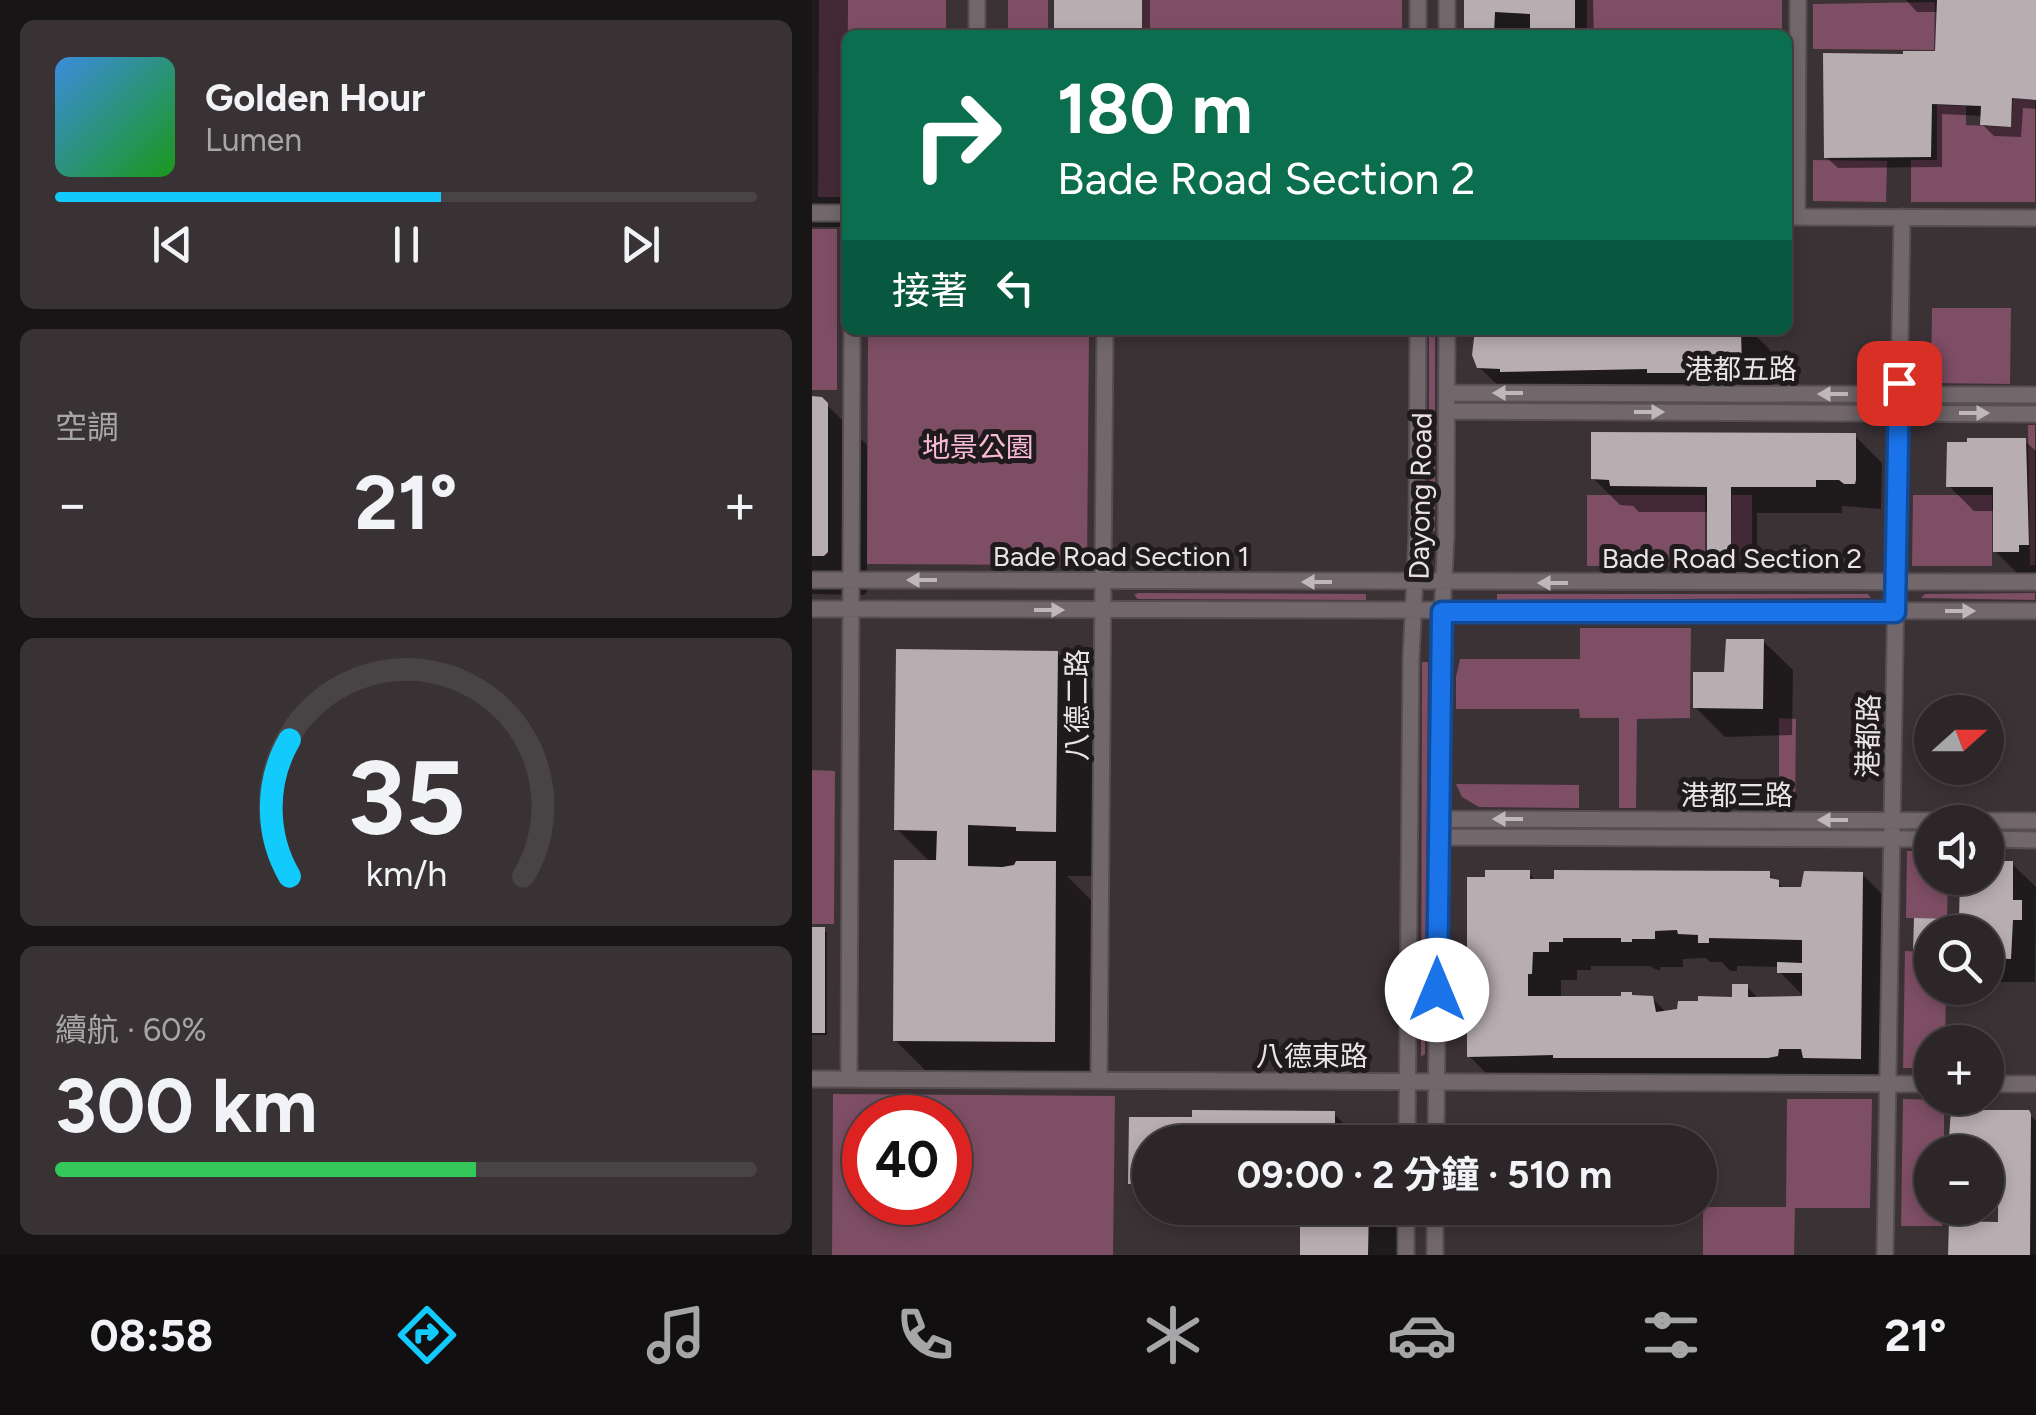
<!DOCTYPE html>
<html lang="zh-TW">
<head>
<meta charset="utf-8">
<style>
	:root { --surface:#2c2628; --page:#383234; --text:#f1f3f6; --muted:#a6a5a8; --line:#484345; --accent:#12cafb }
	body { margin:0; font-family:Figtree,"Noto Sans TC",sans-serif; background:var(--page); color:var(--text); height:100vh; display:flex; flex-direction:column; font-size:38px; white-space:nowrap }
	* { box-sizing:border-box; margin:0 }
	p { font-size:32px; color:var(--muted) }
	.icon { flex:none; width:55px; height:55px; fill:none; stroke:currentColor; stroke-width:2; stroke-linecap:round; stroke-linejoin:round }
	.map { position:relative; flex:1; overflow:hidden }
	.drawer { display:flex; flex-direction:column; gap:20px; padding:20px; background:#181516; width:812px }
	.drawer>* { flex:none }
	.top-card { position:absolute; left:30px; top:30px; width:950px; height:305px; border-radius:15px; box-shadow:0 5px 15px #0003,0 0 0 2px var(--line); background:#0b6e4f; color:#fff; overflow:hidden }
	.needle { width:65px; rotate:69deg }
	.controls { position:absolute; left:1102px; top:695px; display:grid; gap:20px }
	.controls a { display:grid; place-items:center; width:90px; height:90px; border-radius:50%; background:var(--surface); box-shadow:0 5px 15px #0003,0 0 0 2px var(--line); font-size:50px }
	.speed { position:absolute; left:30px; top:1095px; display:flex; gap:20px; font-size:50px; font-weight:700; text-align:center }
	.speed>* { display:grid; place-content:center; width:130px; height:130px; border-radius:50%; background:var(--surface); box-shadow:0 5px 15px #0003,0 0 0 2px var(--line); line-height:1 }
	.speed .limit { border:15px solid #d22; background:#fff; color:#111 }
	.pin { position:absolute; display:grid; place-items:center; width:85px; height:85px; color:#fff; margin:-42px; border-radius:20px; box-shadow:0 5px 15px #0006 }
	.me { position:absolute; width:110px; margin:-55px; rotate:0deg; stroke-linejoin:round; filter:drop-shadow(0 0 8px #0008) }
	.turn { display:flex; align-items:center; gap:35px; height:210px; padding:0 50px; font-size:45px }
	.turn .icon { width:130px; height:130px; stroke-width:2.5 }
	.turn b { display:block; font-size:70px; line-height:85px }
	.then { display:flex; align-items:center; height:95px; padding:0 50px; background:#0003; gap:20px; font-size:38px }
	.big { font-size:75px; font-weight:700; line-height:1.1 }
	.drawer .card { flex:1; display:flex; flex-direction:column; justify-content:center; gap:15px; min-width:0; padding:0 35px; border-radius:15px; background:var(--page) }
	.drawer .dial { align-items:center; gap:0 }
	.dial svg { height:260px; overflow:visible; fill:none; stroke:var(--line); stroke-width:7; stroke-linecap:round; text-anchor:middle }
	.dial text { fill:var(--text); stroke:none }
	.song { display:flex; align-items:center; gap:30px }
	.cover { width:120px; height:120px; border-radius:15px; background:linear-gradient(135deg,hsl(210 70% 55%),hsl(120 70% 35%)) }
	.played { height:10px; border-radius:5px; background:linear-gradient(90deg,var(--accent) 55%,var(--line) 55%) }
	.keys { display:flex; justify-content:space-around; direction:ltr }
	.heat { display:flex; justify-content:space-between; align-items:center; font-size:55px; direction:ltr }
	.charge { height:15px; border-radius:8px; background:linear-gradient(90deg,#34c759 60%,var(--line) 0) }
	.trip { position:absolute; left:320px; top:1125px; width:585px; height:100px; border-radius:50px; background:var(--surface); box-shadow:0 5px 15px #0003,0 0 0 2px var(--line); font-weight:700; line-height:100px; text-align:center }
	.dock { display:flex; height:160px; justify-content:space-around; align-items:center; background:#120f10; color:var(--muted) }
	.dock .icon { width:70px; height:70px }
	.dock .selected { color:var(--accent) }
	.dock b { font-size:45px; color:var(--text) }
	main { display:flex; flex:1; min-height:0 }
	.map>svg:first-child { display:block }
	.green { fill:#7e4e64; fill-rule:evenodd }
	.shadow { fill:#0007; fill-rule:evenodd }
	.building { fill:#b8adb1; fill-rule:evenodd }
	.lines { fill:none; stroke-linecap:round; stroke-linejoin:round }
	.minor-casing { stroke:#564e51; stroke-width:19 }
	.minor { stroke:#72686c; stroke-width:15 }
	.oneway { fill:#bfb8bb }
	.route-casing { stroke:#114b97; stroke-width:25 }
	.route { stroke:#1a73e8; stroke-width:18 }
	.labels { text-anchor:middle; stroke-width:10; stroke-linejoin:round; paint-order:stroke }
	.street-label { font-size:28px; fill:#e9e3e5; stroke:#1f1b1d }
	.park-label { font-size:28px; fill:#f9bad6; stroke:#1f1b1d }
</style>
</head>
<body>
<main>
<section class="drawer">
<div class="card">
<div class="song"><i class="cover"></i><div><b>Golden Hour</b><p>Lumen</p></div></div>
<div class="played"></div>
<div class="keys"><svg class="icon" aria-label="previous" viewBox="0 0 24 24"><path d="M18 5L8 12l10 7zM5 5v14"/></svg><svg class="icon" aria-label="pause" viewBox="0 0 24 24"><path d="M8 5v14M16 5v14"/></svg><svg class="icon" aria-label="next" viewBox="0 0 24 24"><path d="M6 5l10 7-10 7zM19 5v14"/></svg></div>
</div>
<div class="card"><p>空調</p>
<div class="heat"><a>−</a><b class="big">21°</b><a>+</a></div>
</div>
<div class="card dial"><svg viewBox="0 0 100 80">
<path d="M14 69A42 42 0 1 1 86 69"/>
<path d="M14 69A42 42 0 0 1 14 27" stroke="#12cafb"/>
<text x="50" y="56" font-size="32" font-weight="700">35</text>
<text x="50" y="72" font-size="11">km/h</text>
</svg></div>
<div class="card"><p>續航 · 60%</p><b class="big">300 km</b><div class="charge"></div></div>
</section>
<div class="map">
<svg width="1224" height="1255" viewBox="0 0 1224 1255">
	<rect width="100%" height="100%" fill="#3b3236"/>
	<path class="green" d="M7,0H134V35H35V197H6Z
		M196,0H236V35H196Z
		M330,0H590V35H330Z
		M775,0H970V35H775Z
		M1123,2L1122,50L1001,49V4Z
		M1201,98L1223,100V202H1099V160H1125V105L1154,106V125L1199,127Z
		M1001,160L1075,161L1074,202L1001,201Z
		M0,229H25V390H0Z
		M1120,308H1199L1198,384L1119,383Z
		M56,330H277L275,565L55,564Z
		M617,330H623V531H617Z
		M670,400L1060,402L1062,404H670Z
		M1216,425H1223V565H1218Z
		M775,495H893V566H775Z
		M920,495H940V566H919Z
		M1101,495H1180V566H1100Z
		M326,593L554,594V600L326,599L322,595Z
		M1223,593V600L1109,598L1113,594Z
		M685,594H1056L1059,598L685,600Z
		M768,628H879L878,718L825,719L824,808H807V718H768L767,709H644V677L648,659H768Z
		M610,662H616L613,1054L609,1057Z
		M967,718L984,719L983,809H967Z
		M0,770L23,771L22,924H0Z
		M644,784L767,785V808L667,807L650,797Z
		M659,826L1053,827L1054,830H659Z
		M1095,851H1120V878H1136L1135,919L1094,918Z
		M1093,951L1120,952V988H1134L1133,1042H1120V1068H1091Z
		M21,1094L303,1096L301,1255H20ZM52,1118H138V1202H52Z
		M975,1099H1060L1058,1208H983L982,1255H891V1207H974Z
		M1091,1099L1132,1100V1152H1120V1208H1131L1130,1226H1089Z"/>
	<path class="shadow" d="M0,0H36L35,227H0Z
		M245,0H338V35H245Z
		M656,0H781L782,35H721V32L701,31V35H655Z
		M1224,0V109L1211,108L1209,137L1182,136L1170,124L1171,116L1130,114V167L1026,168L1014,157L1125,54L1127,12H1105L1094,0Z
		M662,330H938L958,350V398L697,396L667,367L662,355Z
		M0,399L15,405L55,445V592L52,595L0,594Z
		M1043,436L1070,463L1069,509L1030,506V513H945V582H924L897,555L898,512H827L821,506L808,505L781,478Z
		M1213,441L1224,451V577H1209L1183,551L1184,511H1162L1137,486Z
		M951,641L981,670L980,735L913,737L883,707Z
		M245,653L290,698L289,876H255L288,909L287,1087L128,1085L83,1040L118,862L85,829Z
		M1175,863L1200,864L1224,887L1223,982H1175V932H1120V966L1104,950L1105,921L1149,922L1150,878H1175Z
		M717,873L725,882L956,874L974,890H992L1050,874L1079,903L1077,1087L686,1085L657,1056ZM894,958L898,962H910L918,971H925V966L968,967V972L994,999H947L935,987L922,999L855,1013L840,998H749V980H765V970H779V966H837L848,971V967H871V959Z
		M0,930L15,932V1035H0Z
		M1141,1112L1216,1113L1224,1121V1255H1139L1188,1224V1198L1175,1197V1152H1140Z
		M522,1114L544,1135V1142H338V1201L319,1182V1119Z
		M491,1208H582L585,1210V1255H491Z"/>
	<path class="building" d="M242,0H330V35H242Z
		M652,0H763V32H718V14L683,12L682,35H652Z
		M1125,0H1224V100L1200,98L1199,127L1168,125L1169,106L1120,104L1119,157L1012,158L1011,53L1091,54V51H1123Z
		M663,330H929L930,369H873V373H835V369L688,372V369L665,368L660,355Z
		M0,396L10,397L16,403V552L12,556H0Z
		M779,432L1044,433V480L1043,484H1032L1027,480H1004V487H919V557L895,556V487L798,486L797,480L779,479Z
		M1155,438H1214L1217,545H1207V552H1181V487H1134L1135,442H1155Z
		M914,639H952L951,709L881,708V672H912Z
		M84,649L246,651L244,832L204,831V827L156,825V866L190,867L202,865L204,861H244L243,1042L81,1041L82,860H124L125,831L82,830Z
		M1175,861H1201V900H1210V920H1201L1199,959L1175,958V932H1120V951H1101L1102,918L1147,919L1148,878H1175Z
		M673,870H718V879H742V870L958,871V878L967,880V887H989L992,871L1051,872L1049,1059L991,1058L989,1049H967L966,1056L956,1058H741V1055L655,1057V877H673ZM865,930L866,934L886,935V943H897V938L990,940V963L965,962V973H990V996L936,997V984H920V997L886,996V1001H866L865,1009L844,1012L841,996L820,995V992H809V996H716V974H720L721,952H737V942H751V938H809V942H820V939H843V931Z
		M0,927H13V1033H0Z
		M380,1110L523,1111V1142H338V1184H316L317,1117H380Z
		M1139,1110H1217L1219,1114L1218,1255H1136L1137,1221L1186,1222V1174H1175V1152H1136Z
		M488,1208H557L556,1255H488Z"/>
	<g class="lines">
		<defs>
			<path id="minor" d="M165,35V0
				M606,35V0
				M635,35V0
				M0,213H35
				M975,217L1224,218
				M985,217L986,0
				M635,393L1224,395
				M635,411L1224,414
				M0,580L1224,582
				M0,609L1224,611
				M626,819L1224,821
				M626,837L1120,839
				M1175,839L1224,840
				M0,1079L1120,1084
				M37,1079L40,330
				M287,1080L293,330
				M1175,1084H1224
				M595,1142L599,658L605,535L606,330
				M624,1142L628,658L634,535L635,330
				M594,1255V1208
				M623,1255V1208
				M1073,1255L1090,217"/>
		</defs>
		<use href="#minor" class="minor-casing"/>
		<use href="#minor" class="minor"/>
	</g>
	<defs><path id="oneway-solid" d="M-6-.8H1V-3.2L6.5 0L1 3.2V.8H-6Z" transform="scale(2.5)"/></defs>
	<g class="oneway">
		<use href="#oneway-solid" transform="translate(696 393) rotate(-180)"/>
		<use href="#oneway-solid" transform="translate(1021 394) rotate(-180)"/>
		<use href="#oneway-solid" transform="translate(837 412)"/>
		<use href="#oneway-solid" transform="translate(1162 413)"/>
		<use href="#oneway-solid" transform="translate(110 580) rotate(-180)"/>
		<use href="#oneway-solid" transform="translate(505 582) rotate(-180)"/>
		<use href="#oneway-solid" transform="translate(741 583) rotate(180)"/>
		<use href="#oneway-solid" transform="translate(237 610)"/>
		<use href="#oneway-solid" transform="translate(1148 611)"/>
		<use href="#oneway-solid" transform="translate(696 819) rotate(-180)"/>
		<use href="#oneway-solid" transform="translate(1021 820) rotate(-180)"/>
	</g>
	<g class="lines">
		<defs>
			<path id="route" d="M625,990L630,612H1083L1087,383"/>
		</defs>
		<use href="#route" class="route-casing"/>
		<use href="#route" class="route"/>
	</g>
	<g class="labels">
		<g class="street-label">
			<text x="929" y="379">港都五路</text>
			<text transform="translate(608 496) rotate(-89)" y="10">Dayong Road</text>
			<text x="309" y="566">Bade Road Section 1</text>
			<text x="920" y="568">Bade Road Section 2</text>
			<text transform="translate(265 705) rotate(-90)" y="10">八德二路</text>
			<text transform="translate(1056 736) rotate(-89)" y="10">港都路</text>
			<text x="925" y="805">港都三路</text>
			<text x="500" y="1066">八德東路</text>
		</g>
		<g class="park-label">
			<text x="166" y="457">地景公園</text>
		</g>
	</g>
</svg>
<div class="controls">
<a><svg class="needle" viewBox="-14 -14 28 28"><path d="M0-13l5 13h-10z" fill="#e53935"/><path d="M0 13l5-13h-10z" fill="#a6a5a8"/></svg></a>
<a><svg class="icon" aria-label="sound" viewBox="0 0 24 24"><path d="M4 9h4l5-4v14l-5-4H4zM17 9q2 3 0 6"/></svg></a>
<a><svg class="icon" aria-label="search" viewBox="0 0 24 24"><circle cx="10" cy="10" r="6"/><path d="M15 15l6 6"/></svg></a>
<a>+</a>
<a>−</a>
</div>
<div class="speed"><div class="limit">40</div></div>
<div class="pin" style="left:1087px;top:383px;background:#d93025"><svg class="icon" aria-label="arrive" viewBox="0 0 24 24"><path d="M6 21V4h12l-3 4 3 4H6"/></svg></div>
<svg class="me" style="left:625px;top:990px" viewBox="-20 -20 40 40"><circle r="19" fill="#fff"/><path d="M0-13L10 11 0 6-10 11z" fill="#1a73e8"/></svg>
<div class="trip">09:00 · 2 分鐘 · 510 m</div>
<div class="top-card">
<div class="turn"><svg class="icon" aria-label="right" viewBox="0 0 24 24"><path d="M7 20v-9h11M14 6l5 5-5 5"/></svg><div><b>180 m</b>Bade Road Section 2</div></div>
<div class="then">接著<svg class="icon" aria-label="left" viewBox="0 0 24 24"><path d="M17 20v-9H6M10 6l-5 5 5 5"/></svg></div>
</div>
</div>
</main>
<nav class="dock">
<b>08:58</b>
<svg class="icon selected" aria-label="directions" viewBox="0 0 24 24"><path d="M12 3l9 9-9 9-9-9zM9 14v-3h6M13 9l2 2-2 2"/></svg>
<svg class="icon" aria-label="music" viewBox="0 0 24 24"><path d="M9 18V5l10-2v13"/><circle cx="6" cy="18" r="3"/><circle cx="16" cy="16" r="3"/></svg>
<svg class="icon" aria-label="phone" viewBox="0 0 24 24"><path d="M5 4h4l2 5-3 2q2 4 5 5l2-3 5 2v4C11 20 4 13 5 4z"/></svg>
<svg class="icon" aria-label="climate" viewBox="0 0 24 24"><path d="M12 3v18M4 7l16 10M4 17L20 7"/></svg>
<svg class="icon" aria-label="car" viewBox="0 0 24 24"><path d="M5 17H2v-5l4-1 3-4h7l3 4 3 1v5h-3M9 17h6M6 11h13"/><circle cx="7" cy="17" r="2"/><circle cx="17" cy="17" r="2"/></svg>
<svg class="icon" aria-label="filters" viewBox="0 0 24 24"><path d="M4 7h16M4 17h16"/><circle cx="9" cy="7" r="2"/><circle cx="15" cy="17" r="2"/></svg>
<b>21°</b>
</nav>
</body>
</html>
